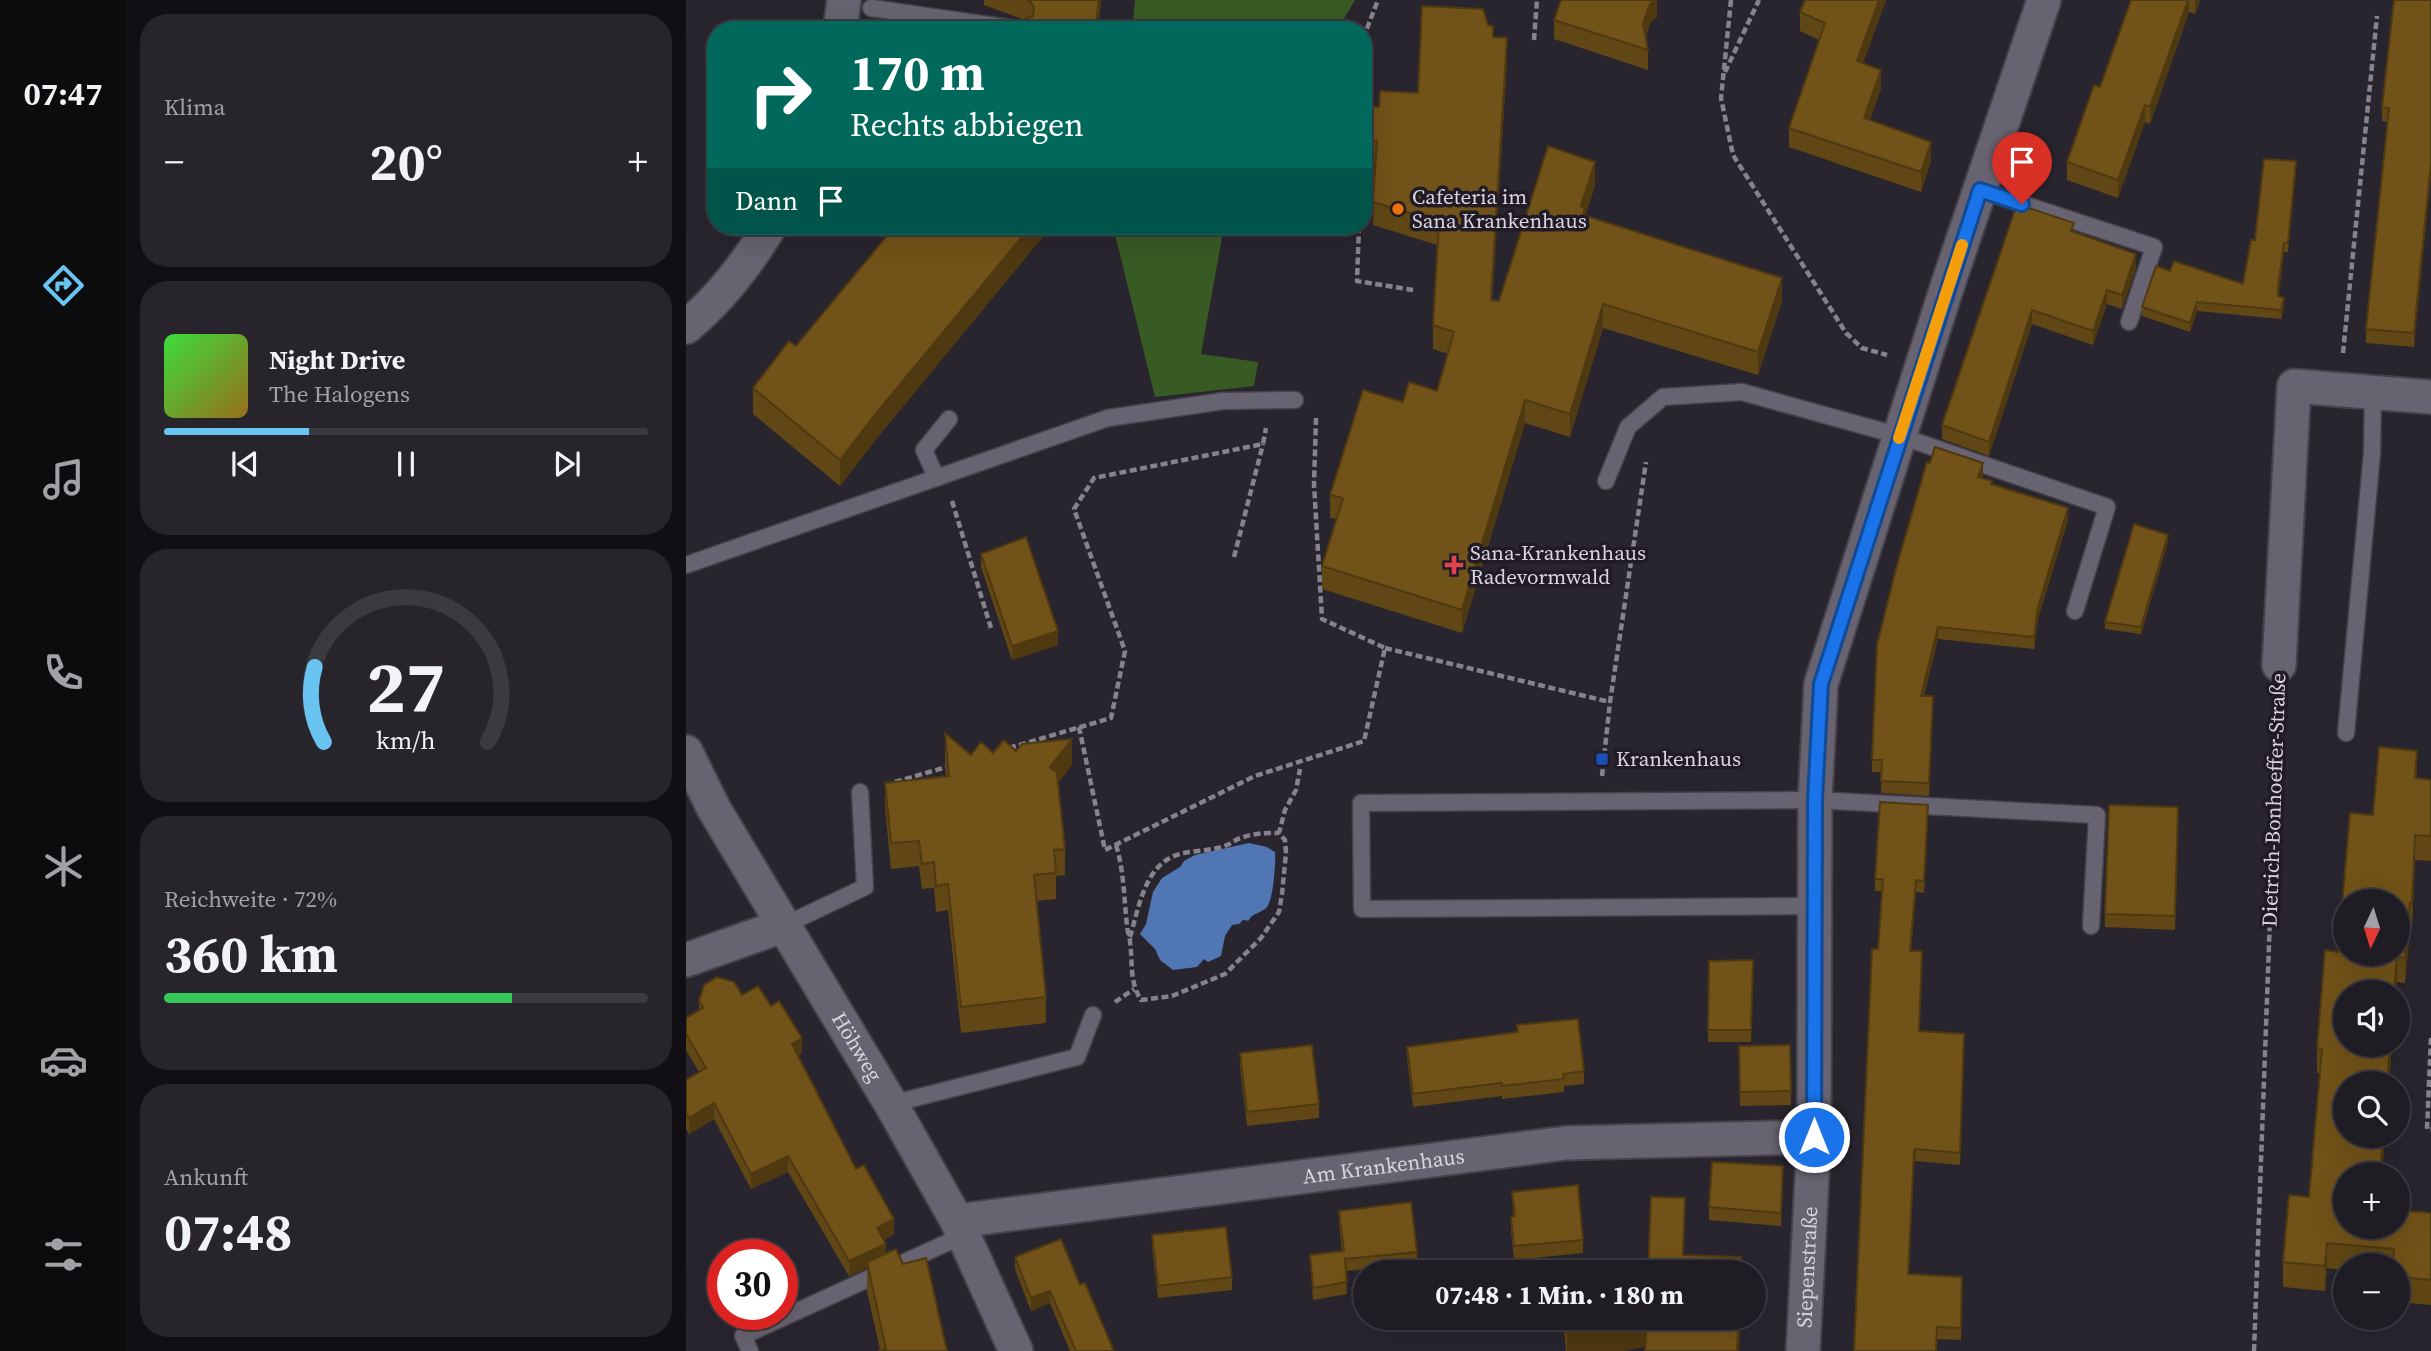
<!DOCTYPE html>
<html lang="de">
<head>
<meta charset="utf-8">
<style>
	:root { --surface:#1f1c23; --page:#27252b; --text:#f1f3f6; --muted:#a1a1a6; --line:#3c3a41; --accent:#69c4f1 }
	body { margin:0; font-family:"Source Serif 4",serif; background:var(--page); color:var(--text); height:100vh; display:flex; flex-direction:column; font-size:26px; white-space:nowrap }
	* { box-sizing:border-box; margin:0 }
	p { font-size:23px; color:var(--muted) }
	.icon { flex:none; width:38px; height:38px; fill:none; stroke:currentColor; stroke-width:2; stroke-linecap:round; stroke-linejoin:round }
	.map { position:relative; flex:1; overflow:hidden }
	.drawer { display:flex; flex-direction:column; gap:14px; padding:14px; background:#110f13; width:560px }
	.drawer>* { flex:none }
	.hud { position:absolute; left:21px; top:21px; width:665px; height:214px; border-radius:28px; box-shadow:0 7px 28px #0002,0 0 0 2px var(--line); background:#00695c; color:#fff; overflow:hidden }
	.needle { width:46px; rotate:184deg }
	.controls { position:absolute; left:1647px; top:889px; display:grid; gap:14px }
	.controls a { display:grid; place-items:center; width:77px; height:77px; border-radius:50%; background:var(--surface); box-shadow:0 7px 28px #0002,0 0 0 2px var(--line); font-size:35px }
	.speed { position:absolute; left:21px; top:1239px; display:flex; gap:14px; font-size:35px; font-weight:700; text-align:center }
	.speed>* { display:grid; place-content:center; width:91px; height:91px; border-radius:50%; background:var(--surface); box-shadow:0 7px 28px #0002,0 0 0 2px var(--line); line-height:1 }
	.speed .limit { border:10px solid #d22; background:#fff; color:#111 }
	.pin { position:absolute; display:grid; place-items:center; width:60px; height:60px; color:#fff; margin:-72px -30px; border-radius:50% 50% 50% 0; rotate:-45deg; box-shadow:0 0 7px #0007 }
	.pin .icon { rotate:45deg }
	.me { position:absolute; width:77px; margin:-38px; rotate:0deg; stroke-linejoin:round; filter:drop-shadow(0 0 5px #0008) }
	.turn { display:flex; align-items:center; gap:24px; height:147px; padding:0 28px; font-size:32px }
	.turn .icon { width:91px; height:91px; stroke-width:2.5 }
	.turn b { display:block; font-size:49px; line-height:60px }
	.then { display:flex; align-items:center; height:66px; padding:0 28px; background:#0003; gap:14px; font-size:26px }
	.big { font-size:52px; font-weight:700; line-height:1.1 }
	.drawer .card { flex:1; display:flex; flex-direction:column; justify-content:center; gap:10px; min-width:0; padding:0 24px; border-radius:28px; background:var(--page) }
	.drawer .dial { align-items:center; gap:0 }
	.dial svg { height:182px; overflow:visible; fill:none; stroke:var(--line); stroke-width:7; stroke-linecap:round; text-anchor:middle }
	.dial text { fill:var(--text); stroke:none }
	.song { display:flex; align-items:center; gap:21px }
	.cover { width:84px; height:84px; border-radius:10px; background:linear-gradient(135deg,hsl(120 70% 55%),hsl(40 70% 35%)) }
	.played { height:7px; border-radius:4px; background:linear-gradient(90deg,var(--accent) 30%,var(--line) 30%) }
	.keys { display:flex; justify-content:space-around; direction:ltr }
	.heat { display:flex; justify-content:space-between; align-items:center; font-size:38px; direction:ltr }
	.charge { height:10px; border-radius:5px; background:linear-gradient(90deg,#34c759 72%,var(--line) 0) }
	.trip { position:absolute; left:667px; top:1260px; width:413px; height:70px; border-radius:35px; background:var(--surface); box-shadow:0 7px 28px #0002,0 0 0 2px var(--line); font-weight:700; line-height:70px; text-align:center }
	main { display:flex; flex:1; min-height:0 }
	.tabs { display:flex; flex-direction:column; width:126px; justify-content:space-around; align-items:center; background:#0c0b0e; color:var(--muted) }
	.tabs .icon { width:49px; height:49px }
	.tabs .selected { color:var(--accent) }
	.tabs b { font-size:32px; color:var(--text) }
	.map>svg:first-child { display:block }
	.green { fill:#385b24 }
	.water { fill:#5077b4 }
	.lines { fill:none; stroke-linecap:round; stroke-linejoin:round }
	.service-casing { stroke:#45424a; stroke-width:19 }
	.minor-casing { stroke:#45424a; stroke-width:37 }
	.path { stroke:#87838c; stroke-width:4.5; stroke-dasharray:7 3.5; stroke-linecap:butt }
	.service { stroke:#686370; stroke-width:16 }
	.minor { stroke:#686370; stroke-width:33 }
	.wall { fill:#614715 }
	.shaded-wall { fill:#4f3911 }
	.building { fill:#715218; stroke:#4f3911; stroke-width:2; fill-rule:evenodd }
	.route-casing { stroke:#114b97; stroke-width:18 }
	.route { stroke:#1a73e8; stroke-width:12 }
	.slow { stroke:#f59e0b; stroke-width:12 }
	.food-dot { fill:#e8710a; stroke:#201b26; stroke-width:2.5 }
	.health-dot { fill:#e0444e; stroke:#201b26; stroke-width:2.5 }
	.transit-dot { fill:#1a4fb4; stroke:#201b26; stroke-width:2.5 }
	.labels { text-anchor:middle; stroke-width:7; stroke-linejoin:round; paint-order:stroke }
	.poi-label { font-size:21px; fill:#d8d5dc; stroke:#201b26; text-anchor:start }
	.street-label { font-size:21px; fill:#d8d5dc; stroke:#201b26 }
</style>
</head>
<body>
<main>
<nav class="tabs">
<b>07:47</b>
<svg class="icon selected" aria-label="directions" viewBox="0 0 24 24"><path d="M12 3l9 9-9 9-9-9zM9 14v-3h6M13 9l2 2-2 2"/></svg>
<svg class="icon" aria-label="music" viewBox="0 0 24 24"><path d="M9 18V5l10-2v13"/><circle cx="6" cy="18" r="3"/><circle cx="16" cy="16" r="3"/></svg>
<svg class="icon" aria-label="phone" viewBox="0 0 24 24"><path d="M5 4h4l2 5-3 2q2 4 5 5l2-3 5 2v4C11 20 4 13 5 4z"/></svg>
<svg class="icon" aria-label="climate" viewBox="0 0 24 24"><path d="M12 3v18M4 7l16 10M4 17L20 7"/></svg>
<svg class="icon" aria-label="car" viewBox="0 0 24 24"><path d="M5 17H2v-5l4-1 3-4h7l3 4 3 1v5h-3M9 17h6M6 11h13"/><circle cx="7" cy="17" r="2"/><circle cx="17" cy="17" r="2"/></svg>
<svg class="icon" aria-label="filters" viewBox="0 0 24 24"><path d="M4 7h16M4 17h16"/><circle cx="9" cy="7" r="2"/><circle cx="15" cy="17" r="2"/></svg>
</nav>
<section class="drawer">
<div class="card"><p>Klima</p>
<div class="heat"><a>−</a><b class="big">20°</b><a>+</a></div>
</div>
<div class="card">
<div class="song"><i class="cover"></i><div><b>Night Drive</b><p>The Halogens</p></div></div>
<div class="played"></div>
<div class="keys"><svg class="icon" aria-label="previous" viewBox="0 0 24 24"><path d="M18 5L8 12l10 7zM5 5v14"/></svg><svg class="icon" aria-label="pause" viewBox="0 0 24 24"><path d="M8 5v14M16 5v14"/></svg><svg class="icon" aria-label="next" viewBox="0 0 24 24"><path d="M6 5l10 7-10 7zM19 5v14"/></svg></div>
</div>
<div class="card dial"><svg viewBox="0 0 100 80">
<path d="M14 69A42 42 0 1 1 86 69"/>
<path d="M14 69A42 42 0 0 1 10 36" stroke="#69c4f1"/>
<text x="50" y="56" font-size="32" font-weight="700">27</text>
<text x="50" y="72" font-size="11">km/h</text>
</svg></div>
<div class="card"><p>Reichweite · 72%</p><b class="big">360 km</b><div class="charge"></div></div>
<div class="card"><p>Ankunft</p><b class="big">07:48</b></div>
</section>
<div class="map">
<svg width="1745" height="1351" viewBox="0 0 1745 1351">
	<rect width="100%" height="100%" fill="#29252f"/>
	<path class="green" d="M449,0H669L651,30H446Z
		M427,226H538L515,354L572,362L568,386L469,397Z"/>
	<path class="water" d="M563,843L581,847L589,852C590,864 587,900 581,907C578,911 570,913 566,916C560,922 566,921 557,920L553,924L546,925L539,936L535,956L522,962L518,959L511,967L487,970L474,960L469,949L454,934L460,924L467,892L476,878L494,867L498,861L509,855Z"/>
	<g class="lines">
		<defs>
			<path id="service" d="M185,8L338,30
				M1294,190L1468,247L1443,322
				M250,477L238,450L263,419
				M920,481L942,427L977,397L1056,392L1214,436L1421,507L1389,611
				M0,565L422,418L537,401L609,400
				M1660,733L1686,453L1687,392
				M1130,906L676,909L675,803L1129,800L1411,815L1405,926
				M99,925L179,887L174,792
				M205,1104L391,1057L407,1015
				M64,1351L57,1336L278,1235"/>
			<g id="minor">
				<path d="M154,30L158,0"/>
				<path d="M0,327C34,299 61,264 84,226"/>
				<path d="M1593,665L1608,386L1745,397"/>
				<path id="s1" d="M0,752L28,809L205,1104L271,1221L330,1351"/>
				<path d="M0,960L99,925"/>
				<path id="s2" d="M271,1221L880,1143L1128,1137"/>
				<path id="s3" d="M1117,1351L1128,1137L1129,800L1135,684L1261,287L1358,0"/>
			</g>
		</defs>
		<use href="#service" class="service-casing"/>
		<use href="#minor" class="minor-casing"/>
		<path class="path" d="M1045,0L1035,98L1047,155L1160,333L1176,348L1201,355
			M848,40L851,0
			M677,49L678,36L692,0
			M1039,72L1073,0
			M673,226L671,281L727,290
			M1657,353L1691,16
			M266,501L305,628
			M548,557L577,444
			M699,648L924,702
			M393,727L419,850L569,776L678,741L699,648L636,619L628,484L630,418
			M323,748L425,718L439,651L388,509L408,478L577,444L580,428
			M916,776L924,702L960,462
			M209,782L264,766
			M430,845C438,871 438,898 441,926C441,931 444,936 444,942C447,963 443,981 455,1000L486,996L539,974L575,938L593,912L596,894L600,853L599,840L593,833L599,810L610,790L614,769
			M444,937C453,907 459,863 494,854C509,850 527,851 541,845C546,843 550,839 555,838C567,833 580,833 593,833
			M429,1002L448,989
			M1745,1038L1741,1129H1745
			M1568,1351L1592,701"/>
		<use href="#service" class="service"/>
		<use href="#minor" class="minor"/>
	</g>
	<path class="wall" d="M298,0H415L412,30L339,20L298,5Z
		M971,0V17L964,23L960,37L962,50V70L868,39V20Z
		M1200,0L1177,63L1195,89L1184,120L1245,161L1235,192L1103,147V128L1133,40L1114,31V12Z
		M1445,0H1514L1509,14L1503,12L1464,124L1459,122L1432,198L1381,180V162L1414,87Z
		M1745,0L1728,347L1680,343V329L1701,122L1696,121V107Z
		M802,25L821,61L806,300L813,301L909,185L899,216L1096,301L1072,375L917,328L884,437L839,423L776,633L636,589V566L650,519L644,518V495L717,402L751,391L762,354L747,349V325L751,245L687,225L689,164L677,163V106L693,107L732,93Z
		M1610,170L1602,252H1598L1592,296L1598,307L1595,319L1511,311L1504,332L1456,316V307L1484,271L1557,284L1569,240Z
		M359,226V234L191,438L154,486L67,414V388L110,346Z
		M1388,232L1450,268L1436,309L1421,304L1407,345L1346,324L1303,456L1256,439V425Z
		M1297,476L1296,478L1306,485L1382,520L1352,619L1348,649L1252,639L1238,696L1247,709L1243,796L1195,793L1196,772H1186V760Z
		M1482,542L1455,634L1419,629V622Z
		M295,554L372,645L326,660L295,567Z
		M259,733L285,755L330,751L386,765L372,783L379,849V875L370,876V899L350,901L360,997V1023L275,1033L262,910L250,912L248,888L236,889L233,866L205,869L199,808V783L260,776L259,759Z
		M1731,778L1745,780V861L1729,860L1726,928H1724L1719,983L1711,982L1710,992H1659V1045H1706L1703,1083H1659V1136H1699L1696,1174H1659V1227L1745,1213V1305L1712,1302V1265H1659V1270L1641,1268L1639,1291L1597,1287V1262L1623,1197L1634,1073H1631V1048L1652,952L1687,815Z
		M1242,817L1238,893L1230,892L1225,951L1234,1031L1278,1046L1274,1165L1230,1161L1228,1163L1223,1274L1276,1277L1275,1340L1251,1339L1250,1351H1168L1196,891H1189V879Z
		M1492,821L1489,930L1419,927V914Z
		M1067,960L1065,1042H1022L1023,961Z
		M56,995L116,1053L112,1056L170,1169L208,1234L198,1240L200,1254L261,1351L194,1350L181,1291V1268L163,1276L102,1172L65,1189L28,1119L3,1134L0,1129V1080L13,1072L0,1050V1018L13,1010V1001Z
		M831,1025L898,1071V1084L878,1086V1092L816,1099V1096L727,1107L721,1059V1047L831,1032Z
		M1104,1045L1105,1105L1054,1106L1053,1046Z
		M554,1053L633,1104V1118L561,1126L554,1067Z
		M1097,1180L1095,1226L1023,1220V1207Z
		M826,1192L897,1240V1253L828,1260L825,1231V1217L827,1216Z
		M653,1211L731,1252V1264L660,1271L661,1294L627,1300L624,1255L656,1251L653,1223Z
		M466,1235L546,1277V1290L472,1298L466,1248Z
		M329,1257L394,1285L428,1351H384L364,1303L345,1311L329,1269Z
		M877,1318H1054L1053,1351H959V1346L937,1351H880Z"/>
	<path class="shaded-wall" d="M413,0H415L412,30H409Z
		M968,0H971V17L964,23L957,44V24L964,4Z
		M1193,0H1200L1171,80V61Z
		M1502,0H1503V12L1464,124V107Z
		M1509,0H1514L1509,14Z
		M821,38V61L805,323V300Z
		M1195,70V89L1178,137V118Z
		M1459,105V122L1432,198V180Z
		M1245,142V161L1235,192V172Z
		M1610,161V170L1602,252V243Z
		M909,162V185L899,218V231L895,206Z
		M1745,163V177L1728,347V333Z
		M345,226H359V234L191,438L154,486V460L191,412Z
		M1598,243V252L1592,305V296Z
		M1450,254V268L1436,309V295Z
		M1096,278V301L1072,375V352Z
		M1421,290V304L1407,345V331Z
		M1598,298V307L1595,319V310Z
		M1511,302V311L1504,332V323Z
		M917,304V328L884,437V414Z
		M1346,310V324L1303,456V442Z
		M839,400V423L776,633V610Z
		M1297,463V476L1292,489V477Z
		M1382,508V520L1352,619L1348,649V637L1352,607Z
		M1482,535V542L1455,634V627Z
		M1252,627V639L1235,708V696Z
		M372,631V645L326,660V646Z
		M386,739V765L364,793V767Z
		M1731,751V775L1729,803V778Z
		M1729,835V860L1726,928V903Z
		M1230,880V892L1224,963V951Z
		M1724,903V928L1719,983V958Z
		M1711,957V982L1710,992H1708Z
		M116,1038V1053L106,1059V1044Z
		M1704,1045H1706L1703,1083H1701Z
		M28,1103V1119L3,1134V1118Z
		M1697,1136H1699L1696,1174H1694Z
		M1230,1149V1161L1228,1163L1222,1286L1228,1151Z
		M102,1156V1172L65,1189V1174Z
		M999,1198V1228L997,1272Z
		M208,1219V1234L191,1244V1228Z
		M1641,1243V1268L1639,1291V1266Z
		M200,1244V1259L181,1262V1268L163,1276V1261Z
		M364,1291V1303L345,1311V1298Z
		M952,1318H961V1346L937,1351H881V1334Z
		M1053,1318H1054L1053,1351H1051Z"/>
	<path class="building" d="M340,0H413L409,30H336L337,20L347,16L348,7L344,1Z
		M875,0H968L964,4L957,24L962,50L868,20Z
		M1119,0H1193L1171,61L1195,70L1178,118L1245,142L1235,172L1103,128L1139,23L1114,12Z
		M1445,0H1502L1464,107L1459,105L1432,180L1381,162L1408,85L1414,87Z
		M1708,0H1745V163L1728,333L1680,329L1703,108L1696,107Z
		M736,6L797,9L802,25L807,26V37L821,38L805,300L813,301L862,146L909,162L895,206L899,208L897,215L1096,278L1072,352L917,304L884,414L839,400L776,610L636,566L657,498L644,495L677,390L717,402L723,382L751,391L768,332L747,325L753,222L687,202L691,141L677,140V106L693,107L694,91L732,93Z
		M1578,159L1610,161L1602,243H1598L1592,288V296L1598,298L1595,310L1511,302L1504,323L1456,307L1470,266L1484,271L1488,261L1557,284L1565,240H1569Z
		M1331,204L1388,223L1385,231L1450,254L1436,295L1421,290L1407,331L1346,310L1303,442L1256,425Z
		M209,226H345L191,412L154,460L67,388L103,341L110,346Z
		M1249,447L1297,463L1292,477L1306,481L1305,484L1382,508L1352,607L1348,637L1252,627L1235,696H1247L1243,783L1195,781L1196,760H1186L1191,645L1211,565L1241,462L1244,463Z
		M1448,524L1482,535L1455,627L1419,622Z
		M340,537L372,631L326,646L295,554Z
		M259,733L285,755L295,742L307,753L318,740L330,751L336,744L386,739L364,767L371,773L379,849L368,850L370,873L348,875L360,997L275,1007L262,884L250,886L248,862L236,864L233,841L205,843L199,783L263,776Z
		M1693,747L1731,751L1729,778L1745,780V836L1729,835L1726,903H1724L1719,958L1711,957L1708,992H1659V1045H1704L1701,1083H1659V1136H1697L1694,1174H1659V1227H1712V1210L1745,1213V1280L1712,1277V1265H1707L1708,1249L1641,1243L1639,1266L1597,1262L1603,1195L1623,1197L1636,1049L1631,1048L1639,950L1652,952L1664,813L1687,815ZM1659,901H1712V954H1659Z
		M1194,802L1242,805L1238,881L1230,880L1224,951H1236L1233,1031L1278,1034L1274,1153L1230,1149L1228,1151L1222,1274L1276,1277L1275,1328L1251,1327L1250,1351H1168L1186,949H1192L1197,879H1189Z
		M1423,805L1492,807L1489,916L1419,914Z
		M1067,960L1065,1030H1022L1023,961Z
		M31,977L48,982L56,995L72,986L85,1006L93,1001L116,1038L106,1044L170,1169L178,1165L208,1219L191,1228L200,1244L163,1261L102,1156L65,1174L28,1103L3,1118L0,1113V1080L20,1068L0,1034V1018L17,1008L13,1001L18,985Z
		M892,1019L898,1071L877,1074L878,1079L816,1086V1083L727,1094L721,1047L832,1032L831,1025Z
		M626,1045L633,1104L561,1112L554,1053Z
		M1104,1045L1105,1091L1054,1092L1053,1046Z
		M1026,1162L1097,1166L1095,1213L1023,1207Z
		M892,1185L897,1240L828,1246L825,1217L829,1216L826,1192Z
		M965,1197L999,1198L997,1255L1055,1257V1272H962Z
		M725,1202L731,1252L659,1259L661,1282L627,1288L624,1255L658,1251L653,1211Z
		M540,1227L546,1277L472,1286L466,1235Z
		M375,1239L394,1285L399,1283L428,1351H390L364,1291L345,1298L329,1257Z
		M210,1249L217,1264L240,1258L261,1351H192L200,1349L181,1262Z
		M879,1318H952L881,1334Z
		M961,1318H1053L1051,1351H959Z"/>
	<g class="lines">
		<defs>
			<path id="route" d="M1128,1137L1129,800L1135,684L1294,190L1336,204"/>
		</defs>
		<use href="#route" class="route-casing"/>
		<use href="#route" class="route"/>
		<path class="slow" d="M1213,438L1276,245"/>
	</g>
	<circle class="food-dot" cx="712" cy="209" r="7"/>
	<path class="health-dot" d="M764.5 554.5h7v7h7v7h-7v7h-7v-7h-7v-7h7z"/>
	<rect class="transit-dot" x="909" y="752" width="14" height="14" rx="3.5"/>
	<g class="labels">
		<g class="poi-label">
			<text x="726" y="204">Cafeteria im<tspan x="726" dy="24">Sana Krankenhaus</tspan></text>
			<text x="784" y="560">Sana-Krankenhaus<tspan x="784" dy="24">Radevormwald</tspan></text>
			<text x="930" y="766">Krankenhaus</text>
		</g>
		<g class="street-label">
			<text transform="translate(1588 800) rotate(-88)" y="7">Dietrich-Bonhoeffer-Straße</text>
			<text dy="7" stroke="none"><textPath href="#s1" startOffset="341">Höhweg</textPath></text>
			<text dy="7" stroke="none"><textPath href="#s2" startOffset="430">Am Krankenhaus</textPath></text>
			<text dy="7" stroke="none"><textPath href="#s3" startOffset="84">Siepenstraße</textPath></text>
		</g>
	</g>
</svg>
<div class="controls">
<a><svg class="needle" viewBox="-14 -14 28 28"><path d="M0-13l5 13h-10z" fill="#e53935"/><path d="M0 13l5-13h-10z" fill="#a1a1a6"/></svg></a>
<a><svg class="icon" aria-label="sound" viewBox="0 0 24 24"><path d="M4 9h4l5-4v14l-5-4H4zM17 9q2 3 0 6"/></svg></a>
<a><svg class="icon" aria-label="search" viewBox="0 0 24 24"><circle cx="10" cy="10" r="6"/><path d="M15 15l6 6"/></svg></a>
<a>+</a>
<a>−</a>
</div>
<div class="speed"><div class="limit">30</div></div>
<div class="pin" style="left:1336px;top:204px;background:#d93025"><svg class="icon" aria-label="arrive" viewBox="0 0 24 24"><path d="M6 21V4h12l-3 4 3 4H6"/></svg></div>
<svg class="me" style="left:1128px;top:1137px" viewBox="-20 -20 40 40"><circle r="17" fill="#1a73e8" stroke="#fff" stroke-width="3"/><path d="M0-11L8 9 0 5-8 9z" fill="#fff"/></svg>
<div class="trip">07:48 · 1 Min. · 180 m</div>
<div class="hud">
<div class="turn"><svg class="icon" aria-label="right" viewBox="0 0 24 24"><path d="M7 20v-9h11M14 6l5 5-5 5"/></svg><div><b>170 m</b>Rechts abbiegen</div></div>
<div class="then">Dann<svg class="icon" aria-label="arrive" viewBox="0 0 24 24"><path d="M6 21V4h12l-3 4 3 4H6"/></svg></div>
</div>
</div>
</main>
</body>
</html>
